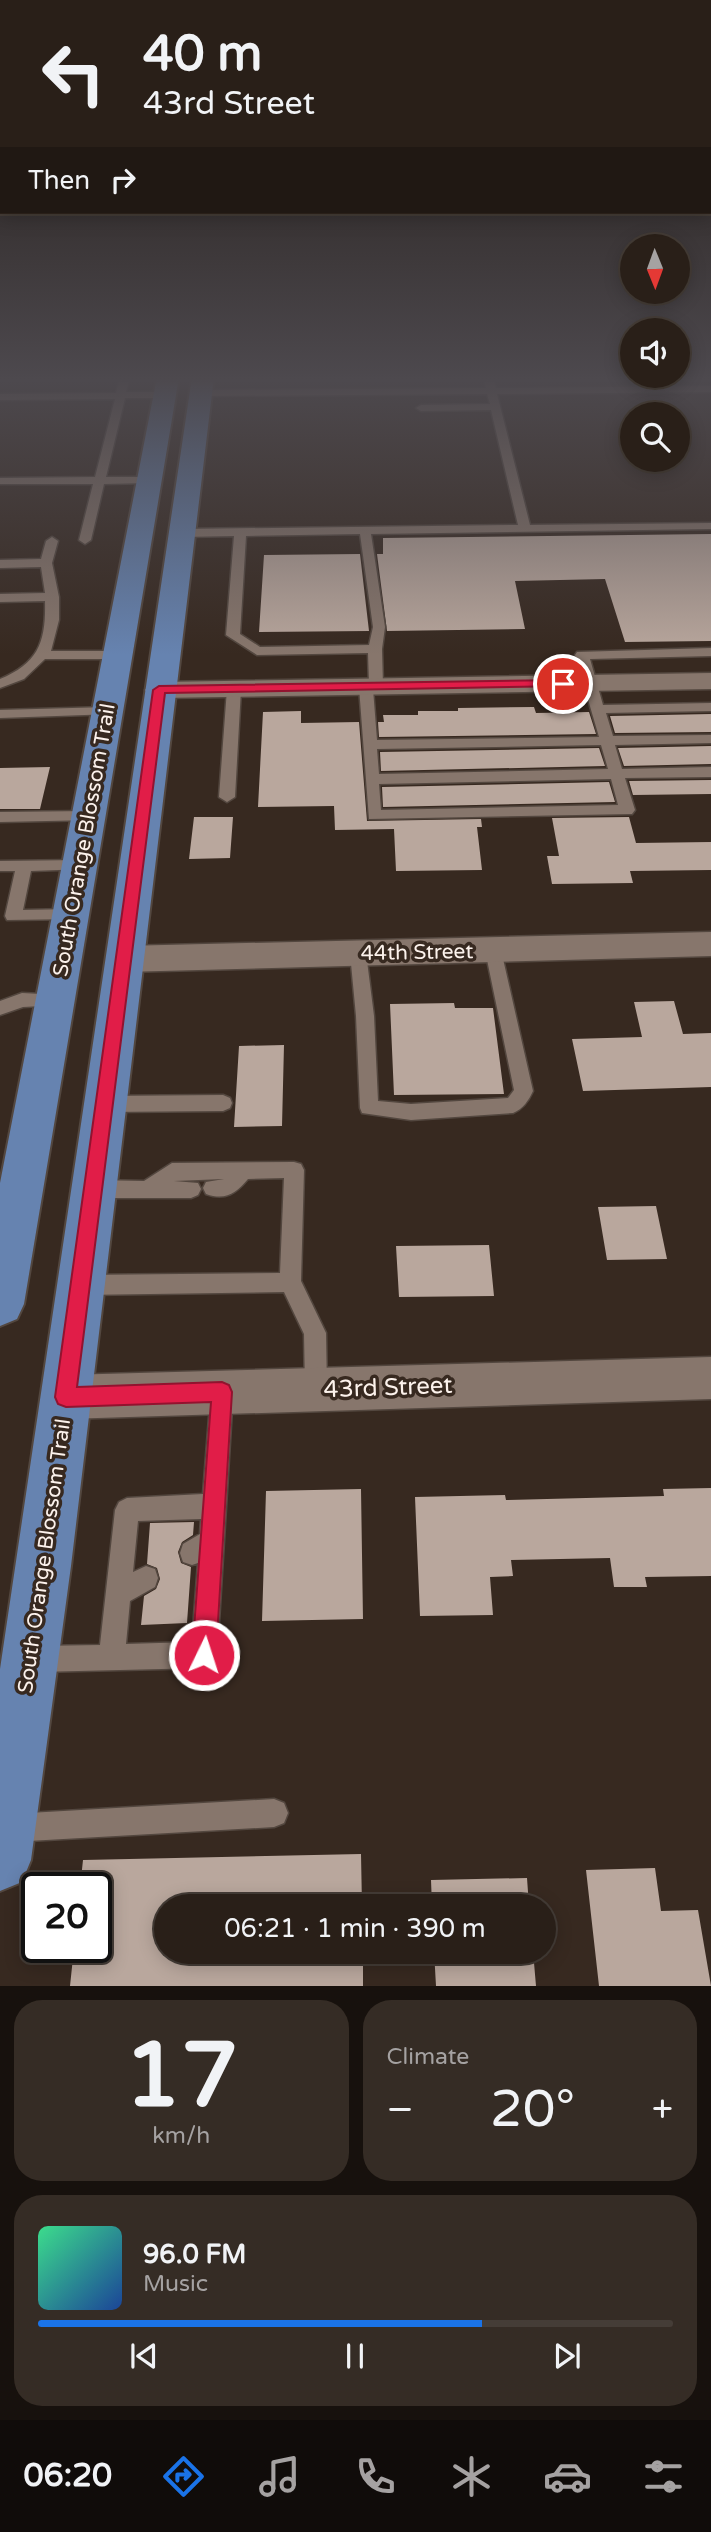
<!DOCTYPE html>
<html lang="en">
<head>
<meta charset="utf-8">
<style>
	:root { --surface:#291f18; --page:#352c25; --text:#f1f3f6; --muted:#a5a2a2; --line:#453d37; --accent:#1a73e8 }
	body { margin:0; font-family:"Varela Round",sans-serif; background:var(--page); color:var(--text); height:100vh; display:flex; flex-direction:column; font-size:26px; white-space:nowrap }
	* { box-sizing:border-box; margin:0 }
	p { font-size:23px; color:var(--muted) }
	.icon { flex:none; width:38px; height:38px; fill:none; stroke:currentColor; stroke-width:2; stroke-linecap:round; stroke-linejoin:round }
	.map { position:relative; height:1986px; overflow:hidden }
	.side { display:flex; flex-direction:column; gap:14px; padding:14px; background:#17110d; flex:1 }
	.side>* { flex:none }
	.guide { position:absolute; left:0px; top:0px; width:712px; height:214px; box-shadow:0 4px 18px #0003,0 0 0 2px var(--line); background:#291f18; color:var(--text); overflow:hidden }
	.needle { width:46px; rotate:179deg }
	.tools { position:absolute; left:620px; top:234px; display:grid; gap:14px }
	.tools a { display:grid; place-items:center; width:70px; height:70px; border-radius:50%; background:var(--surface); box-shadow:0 4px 18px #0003,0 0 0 2px var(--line); font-size:35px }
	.speed { position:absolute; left:21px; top:1872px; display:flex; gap:14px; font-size:35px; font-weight:700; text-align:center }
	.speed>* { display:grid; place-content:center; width:91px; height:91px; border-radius:50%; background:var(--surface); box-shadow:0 4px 18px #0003,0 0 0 2px var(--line); line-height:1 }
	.speed .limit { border:4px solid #111; border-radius:10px; background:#fff; color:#111 }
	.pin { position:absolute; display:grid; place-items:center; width:60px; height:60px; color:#fff; margin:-30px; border:4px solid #fff; border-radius:50%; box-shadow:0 2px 7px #0007 }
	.me { position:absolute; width:77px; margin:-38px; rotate:4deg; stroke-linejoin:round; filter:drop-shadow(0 0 5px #0008) }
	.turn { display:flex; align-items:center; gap:24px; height:147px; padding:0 28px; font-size:32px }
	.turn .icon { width:91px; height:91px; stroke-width:2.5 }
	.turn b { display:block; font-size:49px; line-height:60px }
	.then { display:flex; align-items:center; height:66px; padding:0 28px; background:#0003; gap:14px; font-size:26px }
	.big { font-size:52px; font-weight:600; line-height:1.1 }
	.side .widget { flex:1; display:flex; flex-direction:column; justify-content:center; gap:10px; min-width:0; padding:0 24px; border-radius:28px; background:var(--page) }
	.side .dial { align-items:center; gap:0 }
	.dial b { font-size:91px; line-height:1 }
	.song { display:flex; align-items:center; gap:21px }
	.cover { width:84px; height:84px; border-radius:10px; background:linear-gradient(135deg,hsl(150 70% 55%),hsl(220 70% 35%)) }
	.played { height:7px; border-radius:4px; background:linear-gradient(90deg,var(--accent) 70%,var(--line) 70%) }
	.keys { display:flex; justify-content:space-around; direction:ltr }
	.heat { display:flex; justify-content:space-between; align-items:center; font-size:38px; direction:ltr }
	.side .tiles { flex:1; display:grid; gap:14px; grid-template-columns:1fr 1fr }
	.widget:last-child { grid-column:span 2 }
	.trip { position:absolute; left:154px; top:1894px; width:402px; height:70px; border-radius:35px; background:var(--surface); box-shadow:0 4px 18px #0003,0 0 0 2px var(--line); font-weight:600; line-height:70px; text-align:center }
	.dock { display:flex; height:112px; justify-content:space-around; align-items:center; background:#100c0a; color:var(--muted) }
	.dock .icon { width:49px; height:49px }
	.dock .active { color:var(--accent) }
	.dock b { font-size:32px; color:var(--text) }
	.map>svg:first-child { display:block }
	.building { fill:#b9a79d }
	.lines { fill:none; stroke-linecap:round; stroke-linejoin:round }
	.service-casing { stroke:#53473f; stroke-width:3 }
	.minor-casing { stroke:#53473f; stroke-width:3 }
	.primary-casing { stroke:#53473f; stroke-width:4 }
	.service { fill:#87766c; fill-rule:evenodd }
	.minor { fill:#87766c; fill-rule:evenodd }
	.primary { fill:#6683b0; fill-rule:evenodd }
	.route { fill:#e11d48; stroke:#92132f; stroke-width:2 }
	.labels { text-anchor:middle; stroke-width:7; stroke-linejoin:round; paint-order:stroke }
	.street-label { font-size:21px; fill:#fcf2ec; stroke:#372920 }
	.near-street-label { font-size:24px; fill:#fcf2ec; stroke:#372920 }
</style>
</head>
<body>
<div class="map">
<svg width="711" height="1986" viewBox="0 0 711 1986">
	<rect width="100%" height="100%" fill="#372920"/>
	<path class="building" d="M711,534V641L625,642L605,579L515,581L525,629L387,631L377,554H383V538Z
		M360,554L369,631L259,632L264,555Z
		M534,707L536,713L589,712L596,734L379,737L378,722H384L383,715H418V711H458V708Z
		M301,711V723L359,722L367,821L481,819L482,827H477L482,870L396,871L394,829L335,830L334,806L258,807L263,712Z
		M711,714V732L615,733L610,716Z
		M711,746V764L624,766L618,748Z
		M599,748L605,766L381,771L380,752Z
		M50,767L40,809H0V768Z
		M711,780V794L633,795L629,781Z
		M609,782L615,802L383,807L382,787Z
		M194,817H233L230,858L189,859Z
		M629,817L636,843L711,842V870L630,871L633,883L552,884L547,856H559L552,818Z
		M674,1001L683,1034L711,1033V1087L583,1091L572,1039L642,1037L634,1002Z
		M454,1003L455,1008H493L504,1094L394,1095L390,1004Z
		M284,1045L282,1126L234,1127L239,1046Z
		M656,1206L667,1259L607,1260L598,1207Z
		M489,1245L494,1296L399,1297L396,1246Z
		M711,1488V1576L645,1577L647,1587H614L610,1558L511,1560L513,1576L490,1577L493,1615L420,1616L415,1497L505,1495L506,1500L664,1496L663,1489Z
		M361,1489L363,1619L262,1621L266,1491Z
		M194,1522L193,1535L182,1542L178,1552L181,1563L191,1567L187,1623L141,1625L144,1596L156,1589L160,1579L157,1568L147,1564L150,1523Z
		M361,1854L362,1906H166V1951H363V1986H70L74,1948H96V1888H80L83,1860Z
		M655,1868L661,1911L698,1910L711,1986H599L586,1870Z
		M527,1878L529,1906H432L431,1880Z
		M434,1951H533L536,1986H436Z"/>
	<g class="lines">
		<defs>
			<path id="service" d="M120,377H130L126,392H165L170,395L165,398H125L106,477H149L155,480L149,483L104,484L91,540L85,544L79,540L93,484H0V478L95,477L115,399L0,400V394L116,393Z
				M483,377H493L496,388L711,386V392L497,394L530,525L711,523V529L371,534L385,627L382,649L383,686L373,689L377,740L599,737L575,655L577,652L711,648V656L590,659L603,705L711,703V711L606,713L613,736L711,735V743L615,745L622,769L711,767V777L625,778L635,810L632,814L369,819L359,687L369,684L368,653L257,655L226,635L234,536L182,537L176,533L182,529L518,525L491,410L421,411L416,408L421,405L490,404L487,394L201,396L196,393L201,390L486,388ZM360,534L373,627L369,645L260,647L240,634L246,536ZM601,745L608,769L379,774L377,749ZM611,779L618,805L381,810L379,784Z
				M52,537L58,541L52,563L59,597V620L51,651H118L125,655L118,659H45L24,679L0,688V679C39,663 46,641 45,601L0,602V594L45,593L41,567L0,568V560L41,559L46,541Z
				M234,685L241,689L235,797L227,802L219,797L227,689Z
				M108,707L115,711L113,714L0,718V710Z
				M89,811L97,816L94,820L0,822V812Z
				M80,860L88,865L86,869L31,871L23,910L71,909L79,915L77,919L7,920L5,916L15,871H0V861Z
				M493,944L501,950L533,1091C529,1100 523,1109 513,1113L411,1120L362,1113L360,1108L356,1016L350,953L352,949H364L366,953L374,1016L378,1101L411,1104L508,1098L514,1090L485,950Z
				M22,993L61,995L64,1000L61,1005L23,1007L0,1015V1001Z
				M223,1095L230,1098L232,1103L230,1108L223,1111L104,1112L97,1109L95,1104L97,1099L104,1096Z
				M294,1162L301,1164L304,1170L301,1281L326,1333L327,1389L324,1397L316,1400L308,1397L305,1389L304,1334L284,1292L81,1295L74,1292L70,1285L74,1278L81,1275L280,1273L284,1178L248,1179C236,1193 226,1201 206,1194L203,1188L206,1182L224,1179L174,1181L198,1183L201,1189L198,1195L191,1198H94L87,1195L84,1189L87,1183L94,1180L144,1181L172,1163Z
				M222,1381L230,1384L233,1392L217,1655L213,1664L204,1668L37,1672L28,1668L24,1659L28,1650L37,1646L100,1645L115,1510L119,1502L127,1498L203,1494L211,1392L214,1384ZM201,1519L200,1534L183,1544L180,1553L183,1562L192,1565L198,1563L192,1642L126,1644L130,1601L155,1587L158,1578L155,1569L146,1566L133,1572L138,1521Z
				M274,1799L284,1803L288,1813L284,1823L274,1827L11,1842L0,1835L1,1818L11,1814Z"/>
			<path id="minor" d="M711,673V689L159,698L149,696L145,690L149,684L159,682Z
				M711,932V956L123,972L111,968L106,959L111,950L123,946Z
				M711,1357V1399L66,1419L50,1413L43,1397L50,1381L66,1375Z"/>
			<path id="primary" d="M157,377H179L24,1304L17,1319L0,1326V1183Z
				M192,377H214L71,1566L31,1860L22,1882L0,1891V1669Z"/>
		</defs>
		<use href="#service" class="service-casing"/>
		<use href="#minor" class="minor-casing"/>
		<use href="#primary" class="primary-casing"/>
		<use href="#service" class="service"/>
		<use href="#minor" class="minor"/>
		<use href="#primary" class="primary"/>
	</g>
	<linearGradient id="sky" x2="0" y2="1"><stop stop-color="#1e1712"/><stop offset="0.58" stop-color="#4d494e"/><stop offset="1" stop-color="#4d494e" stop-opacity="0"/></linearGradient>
	<rect width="711" height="655" fill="url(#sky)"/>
	<path class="route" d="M563,680L569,684L567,686L165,693L77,1387L222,1382L229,1385L232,1392L216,1655L212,1663L204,1667L196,1663L192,1655L211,1402L66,1407L58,1404L55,1397L153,690L159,686Z"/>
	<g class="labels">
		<g class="street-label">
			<text transform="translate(84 840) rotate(-80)" y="7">South Orange Blossom Trail</text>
			<text transform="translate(417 952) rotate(-1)" y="7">44th Street</text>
			<text transform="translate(44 1556) rotate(-82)" y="7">South Orange Blossom Trail</text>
		</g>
		<g class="near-street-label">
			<text transform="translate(388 1387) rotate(-2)" y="8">43rd Street</text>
		</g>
	</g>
</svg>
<div class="tools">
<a><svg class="needle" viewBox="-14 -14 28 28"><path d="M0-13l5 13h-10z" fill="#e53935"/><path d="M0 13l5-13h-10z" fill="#a5a2a2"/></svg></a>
<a><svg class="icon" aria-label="sound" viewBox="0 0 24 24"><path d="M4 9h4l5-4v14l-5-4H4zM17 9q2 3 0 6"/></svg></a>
<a><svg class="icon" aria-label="search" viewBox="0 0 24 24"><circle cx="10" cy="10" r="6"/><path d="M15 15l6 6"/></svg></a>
</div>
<div class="speed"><div class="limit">20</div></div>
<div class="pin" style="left:563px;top:684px;background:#d93025"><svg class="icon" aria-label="arrive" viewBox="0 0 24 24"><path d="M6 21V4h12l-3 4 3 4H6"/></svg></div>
<svg class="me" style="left:204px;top:1655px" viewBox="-20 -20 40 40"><circle r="17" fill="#e11d48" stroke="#fff" stroke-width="3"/><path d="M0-11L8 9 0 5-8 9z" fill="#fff"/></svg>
<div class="trip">06:21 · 1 min · 390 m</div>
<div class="guide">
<div class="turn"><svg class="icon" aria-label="left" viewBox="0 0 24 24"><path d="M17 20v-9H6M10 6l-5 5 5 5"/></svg><div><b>40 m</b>43rd Street</div></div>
<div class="then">Then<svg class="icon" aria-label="right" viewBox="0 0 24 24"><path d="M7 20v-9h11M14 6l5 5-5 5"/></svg></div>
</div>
</div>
<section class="side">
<div class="tiles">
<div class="widget dial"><b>17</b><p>km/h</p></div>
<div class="widget"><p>Climate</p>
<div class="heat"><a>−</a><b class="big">20°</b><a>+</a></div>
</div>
<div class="widget">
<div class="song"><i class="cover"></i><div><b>96.0 FM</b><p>Music</p></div></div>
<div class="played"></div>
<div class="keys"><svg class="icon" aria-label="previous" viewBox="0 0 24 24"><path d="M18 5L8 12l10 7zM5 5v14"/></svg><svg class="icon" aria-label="pause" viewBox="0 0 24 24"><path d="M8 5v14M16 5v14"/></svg><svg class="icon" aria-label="next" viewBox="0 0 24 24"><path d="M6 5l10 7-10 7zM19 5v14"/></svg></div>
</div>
</div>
</section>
<nav class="dock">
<b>06:20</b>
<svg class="icon active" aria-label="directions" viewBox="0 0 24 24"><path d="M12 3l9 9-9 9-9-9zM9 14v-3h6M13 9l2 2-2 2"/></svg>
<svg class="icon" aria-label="music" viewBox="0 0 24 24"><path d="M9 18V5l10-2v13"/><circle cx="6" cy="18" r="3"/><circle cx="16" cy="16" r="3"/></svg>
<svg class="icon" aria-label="phone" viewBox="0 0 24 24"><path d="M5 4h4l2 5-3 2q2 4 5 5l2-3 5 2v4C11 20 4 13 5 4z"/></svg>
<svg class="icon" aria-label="climate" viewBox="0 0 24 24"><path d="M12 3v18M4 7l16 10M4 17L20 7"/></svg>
<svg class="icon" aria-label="car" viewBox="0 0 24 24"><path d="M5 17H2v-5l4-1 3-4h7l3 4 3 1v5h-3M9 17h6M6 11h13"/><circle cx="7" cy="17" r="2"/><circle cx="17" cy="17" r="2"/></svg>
<svg class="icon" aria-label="filters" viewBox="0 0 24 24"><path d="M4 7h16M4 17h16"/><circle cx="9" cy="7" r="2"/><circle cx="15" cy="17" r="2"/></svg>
</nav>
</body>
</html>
